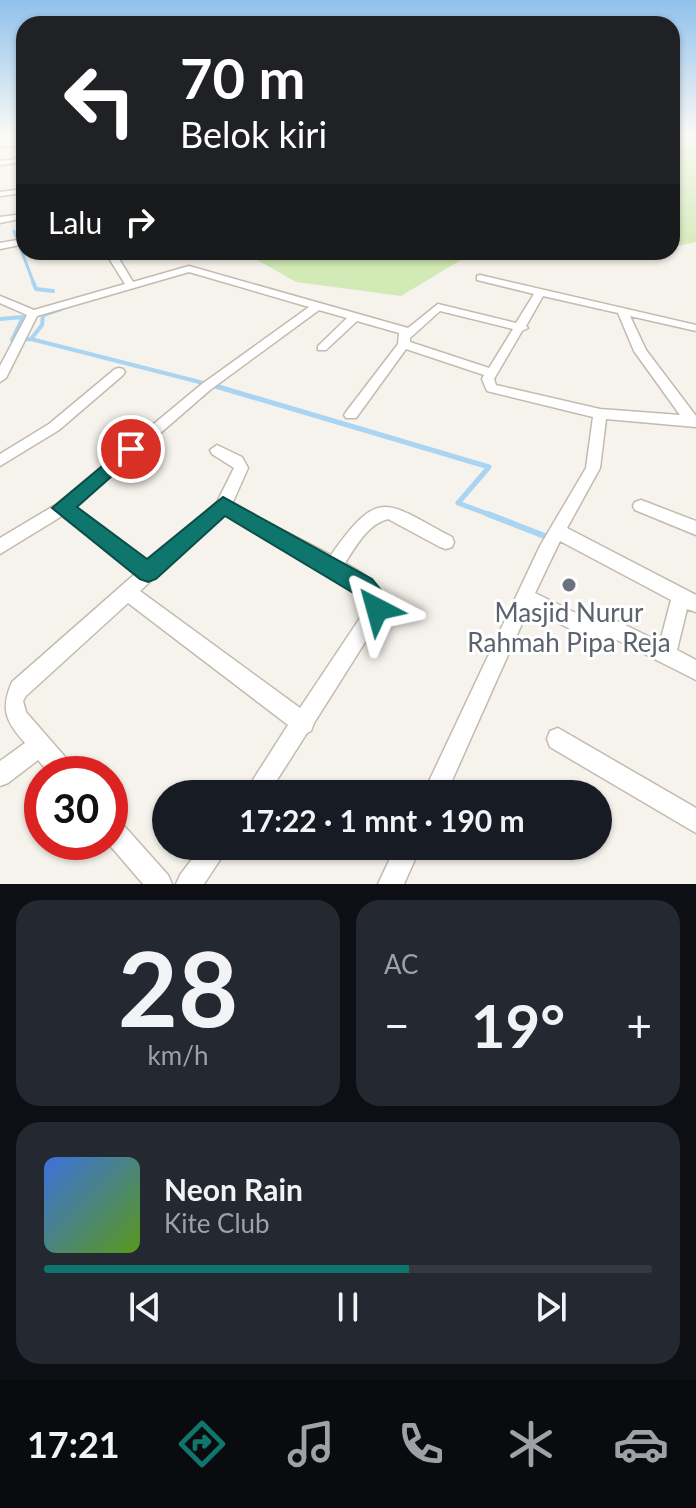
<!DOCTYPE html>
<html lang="id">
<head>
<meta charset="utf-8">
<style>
	:root { --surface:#171b24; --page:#242831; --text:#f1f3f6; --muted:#9ea1a6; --line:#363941; --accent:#0f766e }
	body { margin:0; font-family:Lato,sans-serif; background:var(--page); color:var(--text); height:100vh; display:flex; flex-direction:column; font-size:30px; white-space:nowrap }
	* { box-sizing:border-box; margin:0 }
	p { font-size:26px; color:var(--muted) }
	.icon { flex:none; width:44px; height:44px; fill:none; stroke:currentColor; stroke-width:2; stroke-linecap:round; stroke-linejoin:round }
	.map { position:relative; height:884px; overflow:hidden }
	.details { display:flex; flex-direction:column; gap:16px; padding:16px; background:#0d0f14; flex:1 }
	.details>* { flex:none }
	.banner { position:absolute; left:16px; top:16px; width:664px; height:244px; border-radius:24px; box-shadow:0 2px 6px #0004; background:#202124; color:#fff; overflow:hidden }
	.speed { position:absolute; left:24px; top:756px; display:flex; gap:16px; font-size:40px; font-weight:700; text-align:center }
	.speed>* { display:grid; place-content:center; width:104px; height:104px; border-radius:50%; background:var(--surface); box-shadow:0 2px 6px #0004; line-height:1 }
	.speed .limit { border:12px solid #d22; background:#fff; color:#111 }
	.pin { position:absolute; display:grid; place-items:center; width:68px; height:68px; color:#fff; margin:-34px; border:4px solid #fff; border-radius:50%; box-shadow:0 2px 8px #0007 }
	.me { position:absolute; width:88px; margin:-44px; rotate:321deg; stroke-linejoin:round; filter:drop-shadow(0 0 6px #0008) }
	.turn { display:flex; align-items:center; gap:28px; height:168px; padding:0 32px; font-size:36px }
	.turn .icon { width:104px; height:104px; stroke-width:2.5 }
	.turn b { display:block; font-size:56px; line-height:68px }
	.then { display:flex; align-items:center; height:76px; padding:0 32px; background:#0003; gap:16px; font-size:30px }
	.big { font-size:60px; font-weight:700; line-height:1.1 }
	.details .tile { flex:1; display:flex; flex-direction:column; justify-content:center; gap:12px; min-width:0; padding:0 28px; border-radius:24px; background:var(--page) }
	.details .dial { align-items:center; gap:0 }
	.dial b { font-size:104px; line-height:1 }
	.song { display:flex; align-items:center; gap:24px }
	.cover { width:96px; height:96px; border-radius:12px; background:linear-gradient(135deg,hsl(220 70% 55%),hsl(90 70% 35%)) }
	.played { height:8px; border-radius:4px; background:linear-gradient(90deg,var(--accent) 60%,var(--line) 60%) }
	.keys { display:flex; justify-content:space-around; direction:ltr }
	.heat { display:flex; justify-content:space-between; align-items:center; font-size:44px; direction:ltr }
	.details .tiles { flex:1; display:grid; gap:16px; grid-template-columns:1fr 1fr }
	.tile:last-child { grid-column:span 2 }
	.trip { position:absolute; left:152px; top:780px; width:460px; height:80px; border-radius:40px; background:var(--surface); box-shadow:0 2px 6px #0004; font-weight:700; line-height:80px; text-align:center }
	.menu { display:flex; height:128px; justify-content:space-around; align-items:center; background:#090b0e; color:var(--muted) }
	.menu .icon { width:56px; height:56px }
	.menu .current { color:var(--accent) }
	.menu b { font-size:36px; color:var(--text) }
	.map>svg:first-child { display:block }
	.green { fill:#d2eab5 }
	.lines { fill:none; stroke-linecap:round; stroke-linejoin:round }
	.stream-far3 { stroke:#a9d4f2; stroke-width:3 }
	.stream-far2 { stroke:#a9d4f2; stroke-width:4 }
	.stream-far1 { stroke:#a9d4f2; stroke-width:5 }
	.stream { stroke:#a9d4f2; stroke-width:6 }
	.minor-casing { stroke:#c2bbae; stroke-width:3 }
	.minor { fill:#fff; fill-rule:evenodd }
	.route { fill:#0f766e; stroke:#0a4d48; stroke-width:2 }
	.worship-dot { fill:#6b7280; stroke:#fff; stroke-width:3 }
	.labels { text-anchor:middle; stroke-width:6; stroke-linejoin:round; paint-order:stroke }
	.near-worship-label { font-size:26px; fill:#5b616d; stroke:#fff }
</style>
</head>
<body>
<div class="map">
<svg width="696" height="884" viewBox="0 0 696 884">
	<rect width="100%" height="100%" fill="#f6f3ec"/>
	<path class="green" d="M672,136H696V242L672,247Z
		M243,252H474L401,296L296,282Z"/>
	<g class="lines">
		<path class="stream-far3" d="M14,231L34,284"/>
		<path class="stream-far2" d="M33,282L36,289L53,291
			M0,319L23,317L12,340L31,339L219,387
			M31,339L42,325L43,315L61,309"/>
		<path class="stream-far1" d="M212,385L489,467L458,503L493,516"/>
		<path class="stream" d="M488,514L552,539"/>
		<defs>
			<path id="minor" d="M24,141V145L0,147V143Z
				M24,158V162L0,165V161Z
				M24,189V193L0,196V192Z
				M24,214V218L0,223V217Z
				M17,240L20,241V245L0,249V243Z
				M105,252H115L133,282L189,266L408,328L438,304L516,323L534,294L477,280V276L480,275L696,325V331L630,316L646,350L696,416V427L606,419L600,468L567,528L696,595V612L687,609L677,650L696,660V680L615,639L586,637L529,608L446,794H423L540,546L586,468L593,417L487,391L482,379L484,375L406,349L356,418H346L344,415L346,412L398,344L399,333L357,321L326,350H318V346L347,318L319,310L210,390L74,508L148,562L217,502L234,468L212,454L210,450L217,445L242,457L248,468L232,504L331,555C380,486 385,502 452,537L454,542L452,547L446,549L440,547L388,519C368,524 356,546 345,563C362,573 387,586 386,609L314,723L311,731L307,733L268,794H244L288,725L128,603L26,696L23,701L26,712L73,766L76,774H50L38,760L8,783L0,786V761L25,743C6,721 0,710 12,682L136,573L62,516L0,554V538L57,504L202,384L309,307L189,272L37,316L6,378L0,382V366L27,315L0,303V296L34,310L125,284ZM543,296L618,313L634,351L680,415L600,409L496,385L494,379L522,331L528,328L526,326ZM440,311L513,329L489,368L410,342V338ZM224,514C271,543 330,562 368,602V606L300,708L140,591ZM560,541L671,600L660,642L617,621L588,619L535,593Z
				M119,368L123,369L125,372L123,375L59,430L0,466V454L49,424L115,369Z
				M641,500L696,521V535L635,510L633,506L635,502Z
				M558,728L696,808V833L550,747L547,739L550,731Z
				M110,815L118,819L168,875L172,884H143L107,842H110Z
				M202,846H229L204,884H176L180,875Z
				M396,846H421L404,884H378Z"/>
		</defs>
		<use href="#minor" class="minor-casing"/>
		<use href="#minor" class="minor"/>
	</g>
	<linearGradient id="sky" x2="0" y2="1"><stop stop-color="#8fc1ec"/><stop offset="0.52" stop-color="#fbfaf6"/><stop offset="1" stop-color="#fbfaf6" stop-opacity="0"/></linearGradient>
	<rect width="696" height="260" fill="url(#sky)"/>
	<path class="route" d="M131,442L140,449L138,453L77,507L147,559L223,497L372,579L388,599L386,617L377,620L369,617L365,603L355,594L225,516L156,579L148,582L140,579L52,508Z"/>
	<circle class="worship-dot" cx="569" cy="585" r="8"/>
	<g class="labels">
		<g class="near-worship-label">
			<text x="569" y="622">Masjid Nurur<tspan x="569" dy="30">Rahmah Pipa Reja</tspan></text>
		</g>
	</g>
</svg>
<div class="speed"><div class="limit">30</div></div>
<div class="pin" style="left:131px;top:449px;background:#d93025"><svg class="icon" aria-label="arrive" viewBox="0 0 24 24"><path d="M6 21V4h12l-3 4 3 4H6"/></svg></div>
<svg class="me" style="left:377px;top:609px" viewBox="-20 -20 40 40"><path d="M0-17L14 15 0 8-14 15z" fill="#0f766e" stroke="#fff" stroke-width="4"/></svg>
<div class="trip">17:22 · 1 mnt · 190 m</div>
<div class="banner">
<div class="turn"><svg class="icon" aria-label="left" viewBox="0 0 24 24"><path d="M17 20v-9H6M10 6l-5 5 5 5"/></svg><div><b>70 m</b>Belok kiri</div></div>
<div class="then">Lalu<svg class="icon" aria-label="right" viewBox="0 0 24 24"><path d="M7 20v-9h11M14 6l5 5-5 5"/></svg></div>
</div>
</div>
<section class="details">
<div class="tiles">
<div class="tile dial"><b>28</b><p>km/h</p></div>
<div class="tile"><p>AC</p>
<div class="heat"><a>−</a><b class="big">19°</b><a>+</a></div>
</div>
<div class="tile">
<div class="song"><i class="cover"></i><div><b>Neon Rain</b><p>Kite Club</p></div></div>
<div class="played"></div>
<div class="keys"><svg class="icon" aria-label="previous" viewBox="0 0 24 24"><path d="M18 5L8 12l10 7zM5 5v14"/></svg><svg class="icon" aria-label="pause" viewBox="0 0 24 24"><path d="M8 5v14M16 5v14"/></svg><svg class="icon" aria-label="next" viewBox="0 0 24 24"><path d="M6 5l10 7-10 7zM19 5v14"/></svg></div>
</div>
</div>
</section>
<nav class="menu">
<b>17:21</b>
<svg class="icon current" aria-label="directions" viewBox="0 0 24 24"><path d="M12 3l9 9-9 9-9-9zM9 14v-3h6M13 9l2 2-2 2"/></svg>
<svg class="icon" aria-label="music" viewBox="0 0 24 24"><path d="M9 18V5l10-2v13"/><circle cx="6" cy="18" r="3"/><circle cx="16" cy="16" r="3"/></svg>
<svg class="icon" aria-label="phone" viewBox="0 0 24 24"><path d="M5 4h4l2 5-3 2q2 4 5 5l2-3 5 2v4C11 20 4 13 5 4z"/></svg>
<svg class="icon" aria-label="climate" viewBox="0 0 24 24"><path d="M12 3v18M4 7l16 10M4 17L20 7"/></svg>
<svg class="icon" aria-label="car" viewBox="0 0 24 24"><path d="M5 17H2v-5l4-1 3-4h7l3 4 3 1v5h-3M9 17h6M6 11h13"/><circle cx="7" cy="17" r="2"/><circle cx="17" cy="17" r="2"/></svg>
</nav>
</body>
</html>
